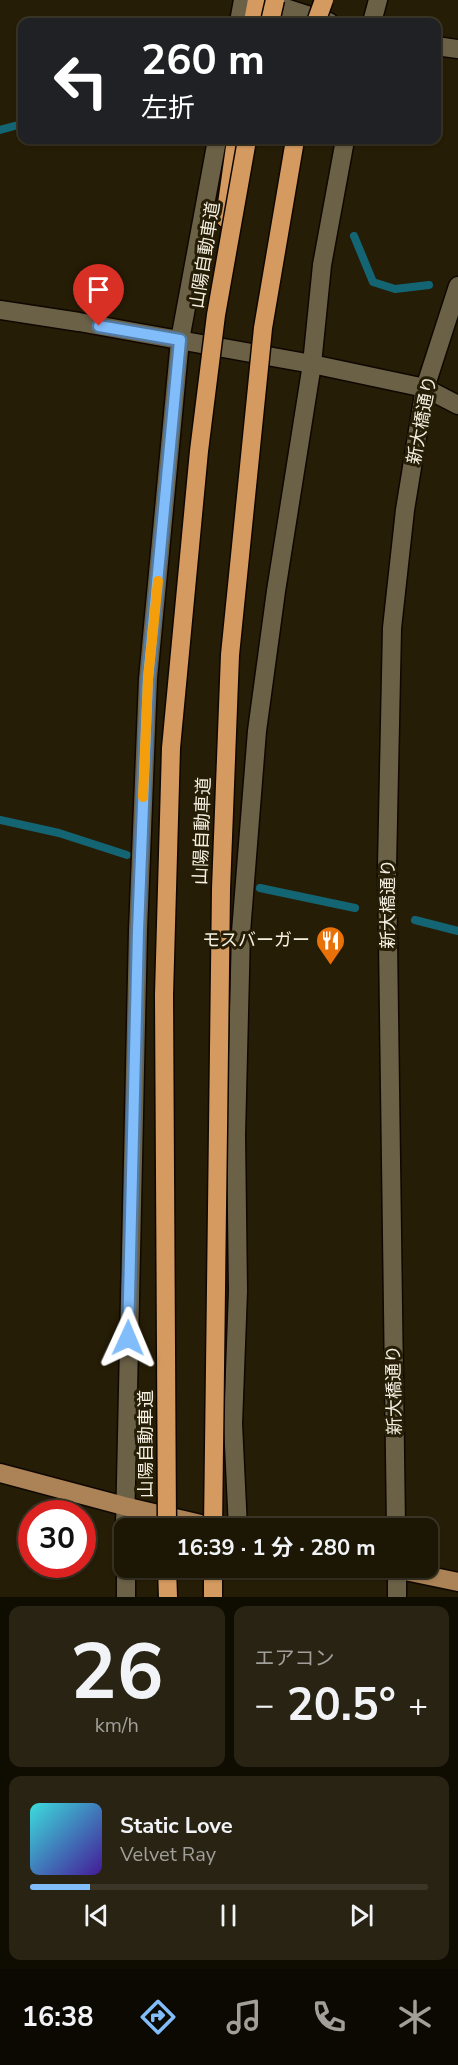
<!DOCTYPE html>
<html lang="ja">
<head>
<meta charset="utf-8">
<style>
	:root { --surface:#1c1604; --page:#292313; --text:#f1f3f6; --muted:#a09f9a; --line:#3a3526; --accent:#81bdfa }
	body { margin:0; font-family:"Nunito Sans","Noto Sans JP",sans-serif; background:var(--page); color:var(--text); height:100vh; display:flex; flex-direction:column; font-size:22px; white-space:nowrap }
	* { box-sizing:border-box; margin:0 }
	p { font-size:20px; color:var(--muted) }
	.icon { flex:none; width:33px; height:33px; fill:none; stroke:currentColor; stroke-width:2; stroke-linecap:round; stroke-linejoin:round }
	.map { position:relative; height:1597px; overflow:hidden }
	.sheet { display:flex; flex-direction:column; gap:9px; padding:9px; background:#0f0c02; flex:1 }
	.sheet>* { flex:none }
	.top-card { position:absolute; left:18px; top:18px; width:423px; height:126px; border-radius:12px; box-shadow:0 2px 4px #0004,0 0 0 2px var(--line); background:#202124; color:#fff; overflow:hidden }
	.speed { position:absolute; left:18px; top:1500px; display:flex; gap:12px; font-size:30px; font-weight:700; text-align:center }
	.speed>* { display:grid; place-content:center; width:78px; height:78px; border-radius:50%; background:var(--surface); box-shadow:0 2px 4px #0004,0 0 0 2px var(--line); line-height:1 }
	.speed .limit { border:9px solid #d22; background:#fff; color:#111 }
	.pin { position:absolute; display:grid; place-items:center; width:51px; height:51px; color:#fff; margin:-62px -26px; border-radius:50% 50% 50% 0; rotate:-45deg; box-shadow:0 0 6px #0007 }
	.pin .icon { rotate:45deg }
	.me { position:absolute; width:66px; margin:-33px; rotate:1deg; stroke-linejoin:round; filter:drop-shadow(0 0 4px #0008) }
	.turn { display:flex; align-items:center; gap:21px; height:126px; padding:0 24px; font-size:27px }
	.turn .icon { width:78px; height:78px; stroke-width:2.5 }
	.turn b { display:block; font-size:42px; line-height:51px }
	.big { font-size:45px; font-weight:700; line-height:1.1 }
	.sheet .card { flex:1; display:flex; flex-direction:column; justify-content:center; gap:9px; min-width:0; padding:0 21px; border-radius:12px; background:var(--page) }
	.sheet .dial { align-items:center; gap:0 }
	.dial b { font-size:78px; line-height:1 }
	.song { display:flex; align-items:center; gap:18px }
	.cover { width:72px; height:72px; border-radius:9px; background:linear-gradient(135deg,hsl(180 70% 55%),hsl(260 70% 35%)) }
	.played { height:6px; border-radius:3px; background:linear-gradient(90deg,var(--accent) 15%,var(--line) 15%) }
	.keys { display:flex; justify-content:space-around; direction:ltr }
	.heat { display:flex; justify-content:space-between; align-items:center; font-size:33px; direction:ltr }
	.sheet .tiles { flex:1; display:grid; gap:9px; grid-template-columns:1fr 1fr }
	.card:last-child { grid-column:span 2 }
	.trip { position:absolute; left:114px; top:1518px; width:324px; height:60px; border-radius:12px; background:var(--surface); box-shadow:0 2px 4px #0004,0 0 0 2px var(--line); font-weight:700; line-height:60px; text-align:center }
	.menu { display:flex; height:96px; justify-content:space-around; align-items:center; background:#0b0902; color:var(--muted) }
	.menu .icon { width:42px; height:42px }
	.menu .current { color:var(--accent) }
	.menu b { font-size:27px; color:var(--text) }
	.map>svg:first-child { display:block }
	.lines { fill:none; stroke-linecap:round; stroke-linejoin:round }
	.stream { stroke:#146573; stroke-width:8 }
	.minor-casing { stroke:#0f0700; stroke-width:21 }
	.major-casing { stroke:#0f0700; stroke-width:21 }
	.highway-casing { stroke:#0f0700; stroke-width:21 }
	.minor { stroke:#6b6147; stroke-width:18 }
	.major { stroke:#ab8356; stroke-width:18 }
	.highway { stroke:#d59a60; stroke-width:18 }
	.highway-bridge-casing { stroke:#0f0700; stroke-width:21; stroke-linecap:butt }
	.highway-bridge { stroke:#d59a60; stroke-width:18 }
	.route-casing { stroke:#547ba2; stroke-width:15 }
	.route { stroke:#81bdfa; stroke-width:10 }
	.slow { stroke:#f59e0b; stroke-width:10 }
	.labels { text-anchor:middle; stroke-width:6; stroke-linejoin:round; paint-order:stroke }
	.street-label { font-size:18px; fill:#f4efe0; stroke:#261d06 }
	.poi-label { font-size:18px; fill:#f4efe0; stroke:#261d06; text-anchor:end }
</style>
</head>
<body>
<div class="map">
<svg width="458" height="1597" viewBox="0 0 458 1597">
	<rect width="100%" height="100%" fill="#261d06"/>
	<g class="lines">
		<path class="stream" d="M0,130L22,124
			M354,236L373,282L395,289L429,285
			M0,820L59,833L127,855
			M260,888L355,908
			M415,920L458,931"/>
		<defs>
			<path id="minor" d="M260,0L329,22
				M239,22L243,0
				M372,22L378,0
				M436,46L458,49
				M0,310L79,322L312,364L425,388L458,405
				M125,1528L138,931L148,679L180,340L217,140
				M238,1528L233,1424L238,1291L236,1135L241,932L257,731L276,591L312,364L322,265L345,140
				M396,1528L387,867L392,628L405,510L425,388L458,286
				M126,1568V1597
				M397,1597V1568"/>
			<path id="major" d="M0,1473L124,1506L218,1528
				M391,1568L458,1582"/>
			<path id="highway" d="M253,22L257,0
				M225,218L236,140
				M167,1568L168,1597
				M213,1568V1597"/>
		</defs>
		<use href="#minor" class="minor-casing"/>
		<use href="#major" class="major-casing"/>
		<use href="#highway" class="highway-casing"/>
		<use href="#minor" class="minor"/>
		<use href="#major" class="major"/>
		<use href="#highway" class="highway"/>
		<defs>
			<path id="highway-bridge" d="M270,22L275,0
				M316,22L324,0
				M167,1528L164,995L171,748L199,451L216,315L247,140
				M213,1528L221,889L230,655L263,328L295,140"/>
		</defs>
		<use href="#highway-bridge" class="highway-bridge-casing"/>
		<use href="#highway-bridge" class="highway-bridge"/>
	</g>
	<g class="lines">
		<defs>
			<path id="route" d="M99,326L180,340L148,679L138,931L128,1338"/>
		</defs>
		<use href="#route" class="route-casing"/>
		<use href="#route" class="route"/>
		<path class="slow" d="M143,797L148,679L158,581"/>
	</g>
	<defs>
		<symbol id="restaurant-pin" viewBox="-11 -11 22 30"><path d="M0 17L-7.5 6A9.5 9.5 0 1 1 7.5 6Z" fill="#e8710a" stroke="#261d06"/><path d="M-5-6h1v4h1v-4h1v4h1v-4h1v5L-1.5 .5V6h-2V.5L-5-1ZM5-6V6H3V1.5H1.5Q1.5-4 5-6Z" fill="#fff"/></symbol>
	</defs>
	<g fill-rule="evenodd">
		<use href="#restaurant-pin" x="314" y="924" width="33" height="45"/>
	</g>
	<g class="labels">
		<g class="street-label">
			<text transform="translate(205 255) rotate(-81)" y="6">山陽自動車道</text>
			<text transform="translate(422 420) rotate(-79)" y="6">新大橋通り</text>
			<text transform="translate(202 831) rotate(-88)" y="6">山陽自動車道</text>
			<text transform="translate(388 904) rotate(-90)" y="6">新大橋通り</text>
			<text transform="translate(394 1390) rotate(-91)" y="6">新大橋通り</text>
			<text transform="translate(146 1444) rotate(-90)" y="6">山陽自動車道</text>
		</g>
		<g class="poi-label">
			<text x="310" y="946">モスバーガー</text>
		</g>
	</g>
</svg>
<div class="speed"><div class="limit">30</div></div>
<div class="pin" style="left:99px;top:326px;background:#d93025"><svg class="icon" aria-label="arrive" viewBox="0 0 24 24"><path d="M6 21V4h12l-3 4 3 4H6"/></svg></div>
<svg class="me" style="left:128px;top:1338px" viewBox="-20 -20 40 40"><path d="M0-17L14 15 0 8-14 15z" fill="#81bdfa" stroke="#fff" stroke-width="4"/></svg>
<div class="trip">16:39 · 1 分 · 280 m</div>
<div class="top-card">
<div class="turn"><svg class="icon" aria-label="left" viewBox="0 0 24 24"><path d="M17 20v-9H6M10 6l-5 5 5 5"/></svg><div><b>260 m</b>左折</div></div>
</div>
</div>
<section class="sheet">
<div class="tiles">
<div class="card dial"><b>26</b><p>km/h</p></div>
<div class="card"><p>エアコン</p>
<div class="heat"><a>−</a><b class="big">20.5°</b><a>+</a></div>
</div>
<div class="card">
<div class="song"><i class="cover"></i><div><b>Static Love</b><p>Velvet Ray</p></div></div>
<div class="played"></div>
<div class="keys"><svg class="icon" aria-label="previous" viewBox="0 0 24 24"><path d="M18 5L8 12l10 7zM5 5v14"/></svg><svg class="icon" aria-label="pause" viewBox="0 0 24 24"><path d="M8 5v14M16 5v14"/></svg><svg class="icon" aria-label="next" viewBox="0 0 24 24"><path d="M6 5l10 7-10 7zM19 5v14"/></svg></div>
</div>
</div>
</section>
<nav class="menu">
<b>16:38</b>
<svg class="icon current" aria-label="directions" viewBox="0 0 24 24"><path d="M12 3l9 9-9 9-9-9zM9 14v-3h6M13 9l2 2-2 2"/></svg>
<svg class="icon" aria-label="music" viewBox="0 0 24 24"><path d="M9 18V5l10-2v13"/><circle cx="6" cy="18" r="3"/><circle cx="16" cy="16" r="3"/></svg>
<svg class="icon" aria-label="phone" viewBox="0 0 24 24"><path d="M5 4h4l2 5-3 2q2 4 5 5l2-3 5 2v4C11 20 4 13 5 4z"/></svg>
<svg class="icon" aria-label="climate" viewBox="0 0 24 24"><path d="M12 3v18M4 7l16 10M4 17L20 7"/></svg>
</nav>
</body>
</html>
